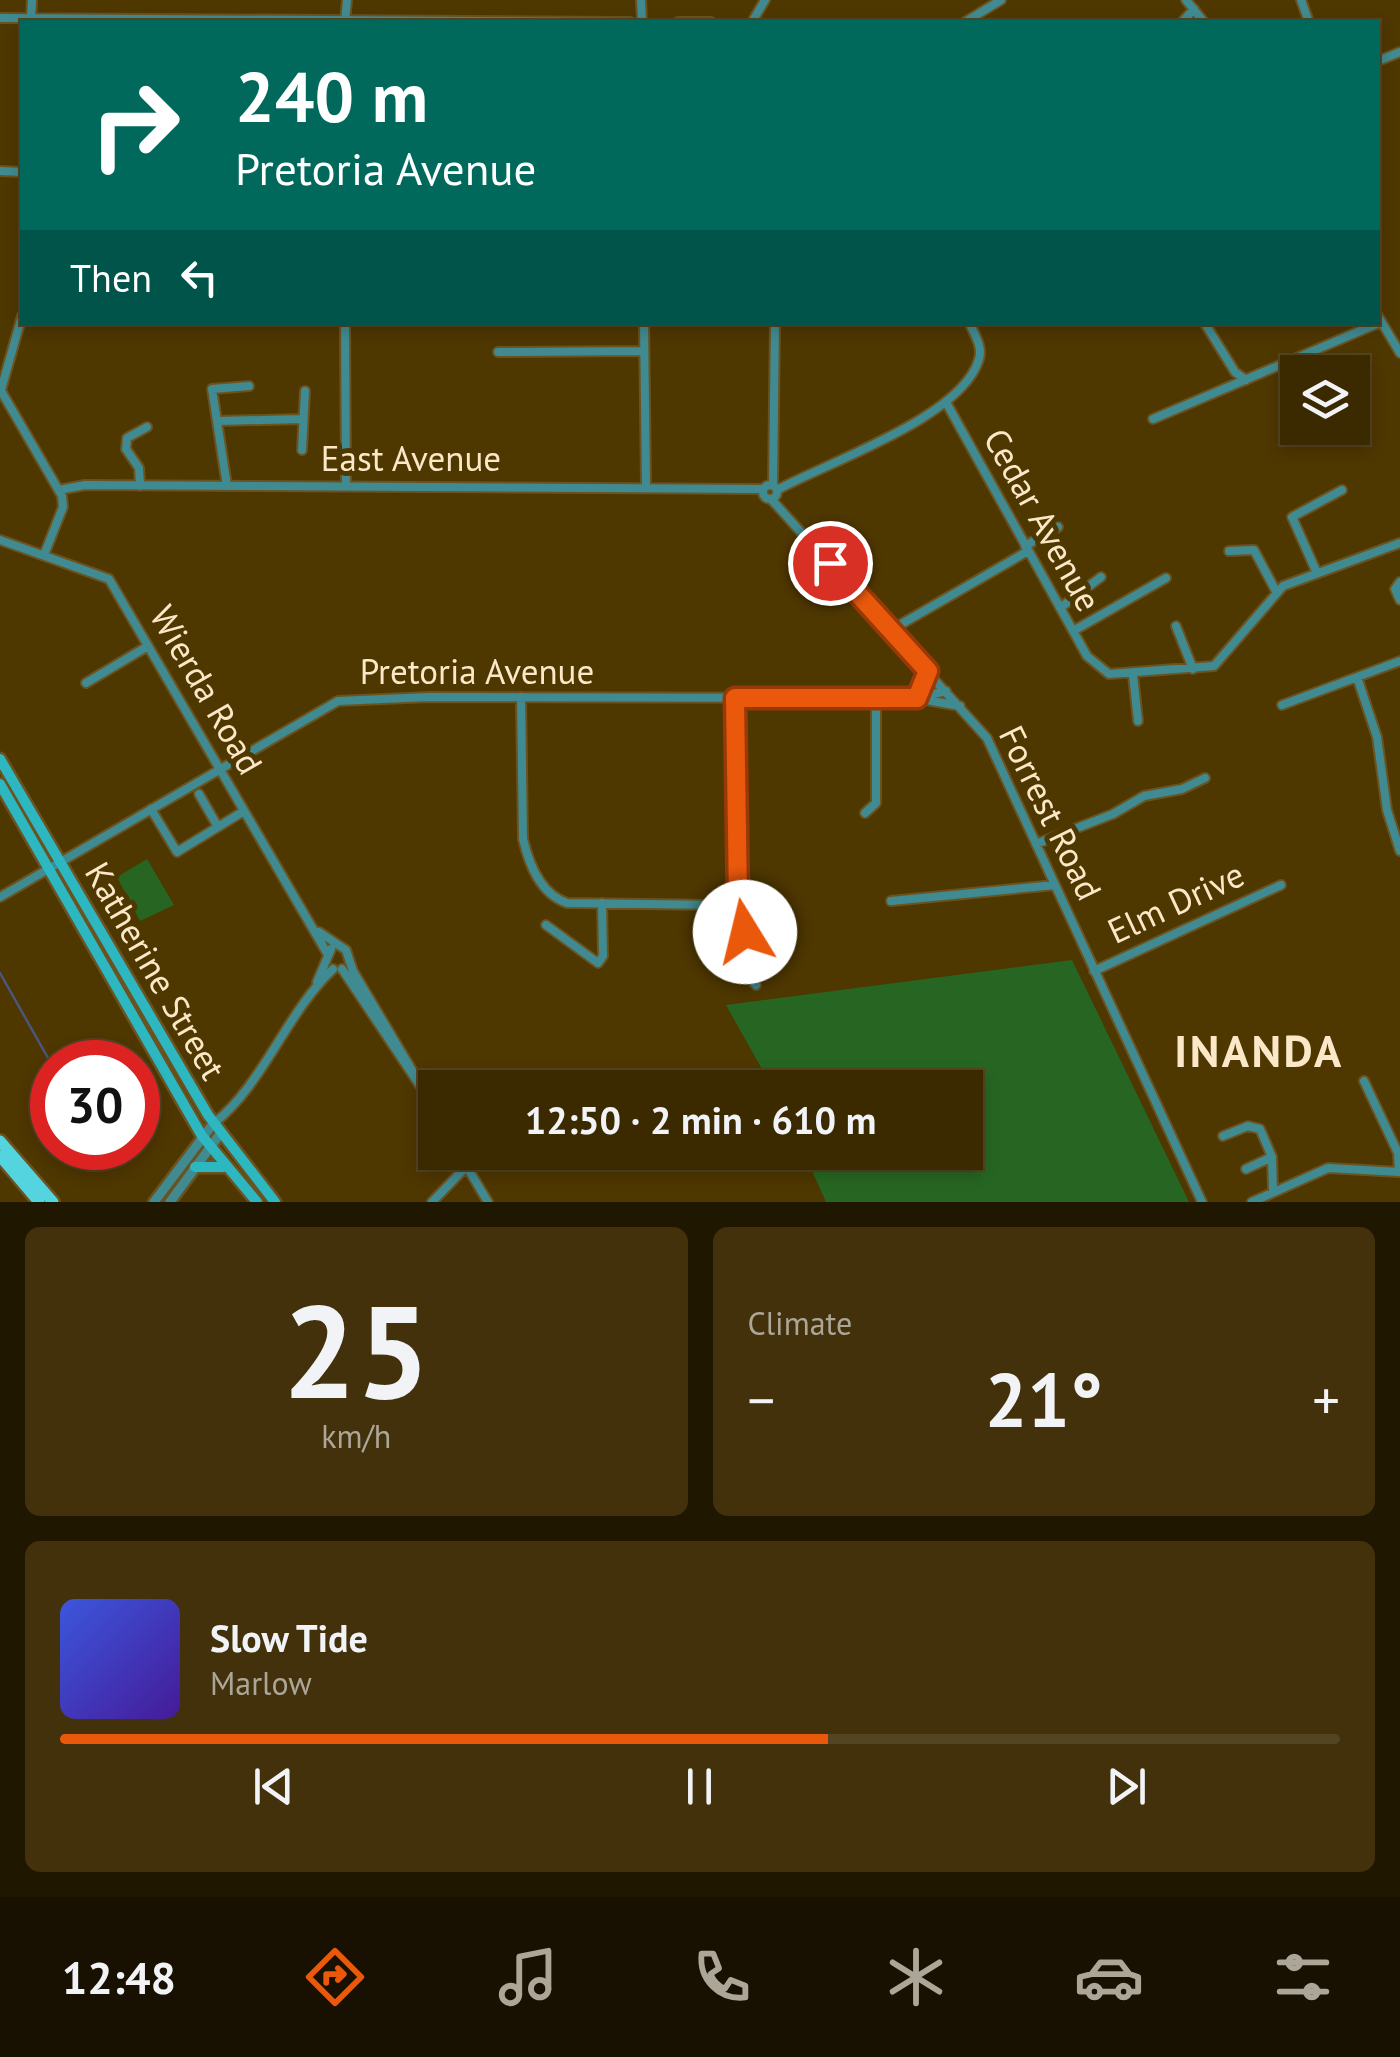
<!DOCTYPE html>
<html lang="en">
<head>
<meta charset="utf-8">
<style>
	:root { --surface:#3b2900; --page:#42310a; --text:#f1f3f6; --muted:#aca699; --line:#544522; --accent:#ea580c }
	body { margin:0; font-family:"PT Sans",sans-serif; background:var(--page); color:var(--text); height:100vh; display:flex; flex-direction:column; font-size:38px; white-space:nowrap }
	* { box-sizing:border-box; margin:0 }
	p { font-size:32px; color:var(--muted) }
	.icon { flex:none; width:55px; height:55px; fill:none; stroke:currentColor; stroke-width:2; stroke-linecap:round; stroke-linejoin:round }
	.map { position:relative; height:1202px; overflow:hidden }
	.drawer { display:flex; flex-direction:column; gap:25px; padding:25px; background:#201700; flex:1 }
	.drawer>* { flex:none }
	.banner { position:absolute; left:20px; top:20px; width:1360px; height:305px; border-radius:0px; box-shadow:0 5px 15px #0003,0 0 0 2px var(--line); background:#00695c; color:#fff; overflow:hidden }
	.buttons { position:absolute; left:1280px; top:355px; display:grid; gap:20px }
	.buttons a { display:grid; place-items:center; width:90px; height:90px; border-radius:0px; background:var(--surface); box-shadow:0 5px 15px #0003,0 0 0 2px var(--line); font-size:50px }
	.speed { position:absolute; left:30px; top:1040px; display:flex; gap:20px; font-size:50px; font-weight:700; text-align:center }
	.speed>* { display:grid; place-content:center; width:130px; height:130px; border-radius:50%; background:var(--surface); box-shadow:0 5px 15px #0003,0 0 0 2px var(--line); line-height:1 }
	.speed .limit { border:15px solid #d22; background:#fff; color:#111 }
	.pin { position:absolute; display:grid; place-items:center; width:85px; height:85px; color:#fff; margin:-42px; border:5px solid #fff; border-radius:50%; box-shadow:0 2px 10px #0007 }
	.me { position:absolute; width:110px; margin:-55px; rotate:351deg; stroke-linejoin:round; filter:drop-shadow(0 0 8px #0008) }
	.turn { display:flex; align-items:center; gap:35px; height:210px; padding:0 50px; font-size:45px }
	.turn .icon { width:130px; height:130px; stroke-width:2.5 }
	.turn b { display:block; font-size:70px; line-height:85px }
	.then { display:flex; align-items:center; height:95px; padding:0 50px; background:#0003; gap:20px; font-size:38px }
	.big { font-size:75px; font-weight:700; line-height:1.1 }
	.drawer .card { flex:1; display:flex; flex-direction:column; justify-content:center; gap:15px; min-width:0; padding:0 35px; border-radius:15px; background:var(--page) }
	.drawer .dial { align-items:center; gap:0 }
	.dial b { font-size:130px; line-height:1 }
	.song { display:flex; align-items:center; gap:30px }
	.cover { width:120px; height:120px; border-radius:15px; background:linear-gradient(135deg,hsl(230 70% 55%),hsl(260 70% 35%)) }
	.played { height:10px; border-radius:5px; background:linear-gradient(90deg,var(--accent) 60%,var(--line) 60%) }
	.keys { display:flex; justify-content:space-around; direction:ltr }
	.heat { display:flex; justify-content:space-between; align-items:center; font-size:55px; direction:ltr }
	.drawer .tiles { flex:1; display:grid; gap:25px; grid-template-columns:1fr 1fr }
	.card:last-child { grid-column:span 2 }
	.trip { position:absolute; left:418px; top:1070px; width:565px; height:100px; border-radius:0px; background:var(--surface); box-shadow:0 5px 15px #0003,0 0 0 2px var(--line); font-weight:700; line-height:100px; text-align:center }
	.tab-bar { display:flex; height:160px; justify-content:space-around; align-items:center; background:#181000; color:var(--muted) }
	.tab-bar .icon { width:70px; height:70px }
	.tab-bar .active { color:var(--accent) }
	.tab-bar b { font-size:45px; color:var(--text) }
	.map>svg:first-child { display:block }
	.green { fill:#276622 }
	.lines { fill:none; stroke-linecap:round; stroke-linejoin:round }
	.stream { stroke:#4b567f; stroke-width:2.5 }
	.minor-casing { stroke:#6a5320; stroke-width:12 }
	.tertiary-casing { stroke:#6a5320; stroke-width:14 }
	.secondary-casing { stroke:#6a5320; stroke-width:15 }
	.primary-casing { stroke:#6a5320; stroke-width:16 }
	.minor { stroke:#408b91; stroke-width:8 }
	.tertiary { stroke:#408b91; stroke-width:9 }
	.secondary { stroke:#2cb7c1; stroke-width:10 }
	.primary { stroke:#53d4de; stroke-width:11 }
	.route-casing { stroke:#983908; stroke-width:25 }
	.route { stroke:#ea580c; stroke-width:18 }
	.labels { text-anchor:middle; stroke-width:10; stroke-linejoin:round; paint-order:stroke }
	.street-label { font-size:35px; fill:#fae8c8; stroke:#4f3700 }
	.district-label { font-size:45px; font-weight:bold; letter-spacing:2.5px; fill:#fae8c8; stroke:#4f3700 }
</style>
</head>
<body>
<div class="map">
<svg width="1400" height="1202" viewBox="0 0 1400 1202">
	<rect width="100%" height="100%" fill="#4f3700"/>
	<path class="green" d="M147,859L174,905L140,921L117,877Z
		M1072,960L1189,1202H826L804,1153L965,1152V1088L772,1087L726,1005Z"/>
	<g class="lines">
		<path class="stream" d="M0,973L52,1065"/>
		<defs>
			<path id="minor" d="M641,0L642,22
				M1186,0L1204,22
				M1301,0L1309,22
				M0,18L630,22
				M31,19L32,0
				M345,22L347,0
				M678,22H711
				M752,22L765,0
				M965,22L1001,0
				M1182,22L1194,9
				M1378,61L1400,52
				M0,171L22,172
				M1378,316L1400,353
				M345,322L346,485
				M644,322L646,486
				M1204,322L1235,372L1246,380
				M498,352L644,351
				M1289,363L1298,382
				M0,389L62,496L63,507L44,555
				M1,390L22,316
				M947,404L1087,656L1109,674L1214,666L1283,586L1400,543
				M1153,419L1381,322
				M218,421L301,419
				M302,450L305,391
				M763 492a7 7 0 1 1 14 0a7 7 0 1 1-14 0Z
				M773,485L775,322
				M140,486L139,468L126,449L127,438L147,427
				M227,486L212,389L249,386
				M59,490L85,485L763,489
				M777,490C828,462 963,417 979,359C983,346 974,334 969,322
				M771,499L987,738L1202,1202
				M0,540L109,579L327,953
				M1025,546L1058,527
				M1229,551L1254,550L1277,593
				M1317,573L1292,517L1342,490
				M1400,582L1395,589L1400,600
				M1060,608L1101,577
				M1176,626L1193,669
				M891,630L1028,551
				M1073,631L1166,578
				M1133,675L1138,721
				M1357,677L1377,737L1387,810L1400,851
				M86,683L148,646
				M521,697L523,839C529,864 540,894 567,903L719,905L737,900
				M735,698L737,900L745,909V973L756,985
				M917,698L928,671
				M926,700L960,706
				M1282,705L1400,661
				M199,794L218,827
				M151,809L177,852L244,811
				M865,813L876,803V698
				M1036,844L1113,814L1144,796L1182,789L1205,778
				M0,897L338,701L429,697L917,698L946,691
				M891,901L1055,885
				M546,925L598,963L603,956L602,903
				M319,932L346,950L353,971L435,1109
				M342,969L427,1096
				M1094,971L1281,885
				M317,982L331,949
				M1364,1081L1398,1153L1399,1172
				M213,1124C264,1084 286,1013 333,969
				M1223,1136L1248,1126L1260,1129L1272,1157L1273,1192
				M458,1152L488,1202
				M1246,1169L1272,1157
				M432,1202L466,1167
				M1252,1202L1328,1168L1400,1172"/>
			<path id="tertiary" d="M154,1202L213,1124
				M170,1202L220,1134"/>
			<path id="secondary" d="M0,759L208,1115L275,1202
				M0,784L202,1136L257,1202
				M195,1167H224"/>
			<path id="primary" d="M0,1141L53,1202
				M0,1156L39,1202"/>
		</defs>
		<use href="#minor" class="minor-casing"/>
		<use href="#tertiary" class="tertiary-casing"/>
		<use href="#secondary" class="secondary-casing"/>
		<use href="#primary" class="primary-casing"/>
		<use href="#minor" class="minor"/>
		<use href="#tertiary" class="tertiary"/>
		<use href="#secondary" class="secondary"/>
		<use href="#primary" class="primary"/>
	</g>
	<g class="lines">
		<defs>
			<path id="route" d="M745,932L744,906L738,900L735,698H917L928,671L830,563"/>
		</defs>
		<use href="#route" class="route-casing"/>
		<use href="#route" class="route"/>
	</g>
	<g class="labels">
		<g class="street-label">
			<text x="411" y="471">East Avenue</text>
			<text transform="translate(1042 520) rotate(61)" y="12">Cedar Avenue</text>
			<text x="477" y="684">Pretoria Avenue</text>
			<text transform="translate(206 690) rotate(60)" y="12">Wierda Road</text>
			<text transform="translate(1050 813) rotate(64)" y="12">Forrest Road</text>
			<text transform="translate(1176 903) rotate(-25)" y="12">Elm Drive</text>
			<text transform="translate(155 971) rotate(60)" y="12">Katherine Street</text>
		</g>
		<g class="district-label">
			<text x="1259" y="1067">INANDA</text>
		</g>
	</g>
</svg>
<div class="buttons">
<a><svg class="icon" aria-label="layers" viewBox="0 0 24 24"><path d="M12 4l9 5-9 5-9-5zM3 14l9 5 9-5"/></svg></a>
</div>
<div class="speed"><div class="limit">30</div></div>
<div class="pin" style="left:830px;top:563px;background:#d93025"><svg class="icon" aria-label="arrive" viewBox="0 0 24 24"><path d="M6 21V4h12l-3 4 3 4H6"/></svg></div>
<svg class="me" style="left:745px;top:932px" viewBox="-20 -20 40 40"><circle r="19" fill="#fff"/><path d="M0-13L10 11 0 6-10 11z" fill="#ea580c"/></svg>
<div class="trip">12:50 · 2 min · 610 m</div>
<div class="banner">
<div class="turn"><svg class="icon" aria-label="right" viewBox="0 0 24 24"><path d="M7 20v-9h11M14 6l5 5-5 5"/></svg><div><b>240 m</b>Pretoria Avenue</div></div>
<div class="then">Then<svg class="icon" aria-label="left" viewBox="0 0 24 24"><path d="M17 20v-9H6M10 6l-5 5 5 5"/></svg></div>
</div>
</div>
<section class="drawer">
<div class="tiles">
<div class="card dial"><b>25</b><p>km/h</p></div>
<div class="card"><p>Climate</p>
<div class="heat"><a>−</a><b class="big">21°</b><a>+</a></div>
</div>
<div class="card">
<div class="song"><i class="cover"></i><div><b>Slow Tide</b><p>Marlow</p></div></div>
<div class="played"></div>
<div class="keys"><svg class="icon" aria-label="previous" viewBox="0 0 24 24"><path d="M18 5L8 12l10 7zM5 5v14"/></svg><svg class="icon" aria-label="pause" viewBox="0 0 24 24"><path d="M8 5v14M16 5v14"/></svg><svg class="icon" aria-label="next" viewBox="0 0 24 24"><path d="M6 5l10 7-10 7zM19 5v14"/></svg></div>
</div>
</div>
</section>
<nav class="tab-bar">
<b>12:48</b>
<svg class="icon active" aria-label="directions" viewBox="0 0 24 24"><path d="M12 3l9 9-9 9-9-9zM9 14v-3h6M13 9l2 2-2 2"/></svg>
<svg class="icon" aria-label="music" viewBox="0 0 24 24"><path d="M9 18V5l10-2v13"/><circle cx="6" cy="18" r="3"/><circle cx="16" cy="16" r="3"/></svg>
<svg class="icon" aria-label="phone" viewBox="0 0 24 24"><path d="M5 4h4l2 5-3 2q2 4 5 5l2-3 5 2v4C11 20 4 13 5 4z"/></svg>
<svg class="icon" aria-label="climate" viewBox="0 0 24 24"><path d="M12 3v18M4 7l16 10M4 17L20 7"/></svg>
<svg class="icon" aria-label="car" viewBox="0 0 24 24"><path d="M5 17H2v-5l4-1 3-4h7l3 4 3 1v5h-3M9 17h6M6 11h13"/><circle cx="7" cy="17" r="2"/><circle cx="17" cy="17" r="2"/></svg>
<svg class="icon" aria-label="filters" viewBox="0 0 24 24"><path d="M4 7h16M4 17h16"/><circle cx="9" cy="7" r="2"/><circle cx="15" cy="17" r="2"/></svg>
</nav>
</body>
</html>
